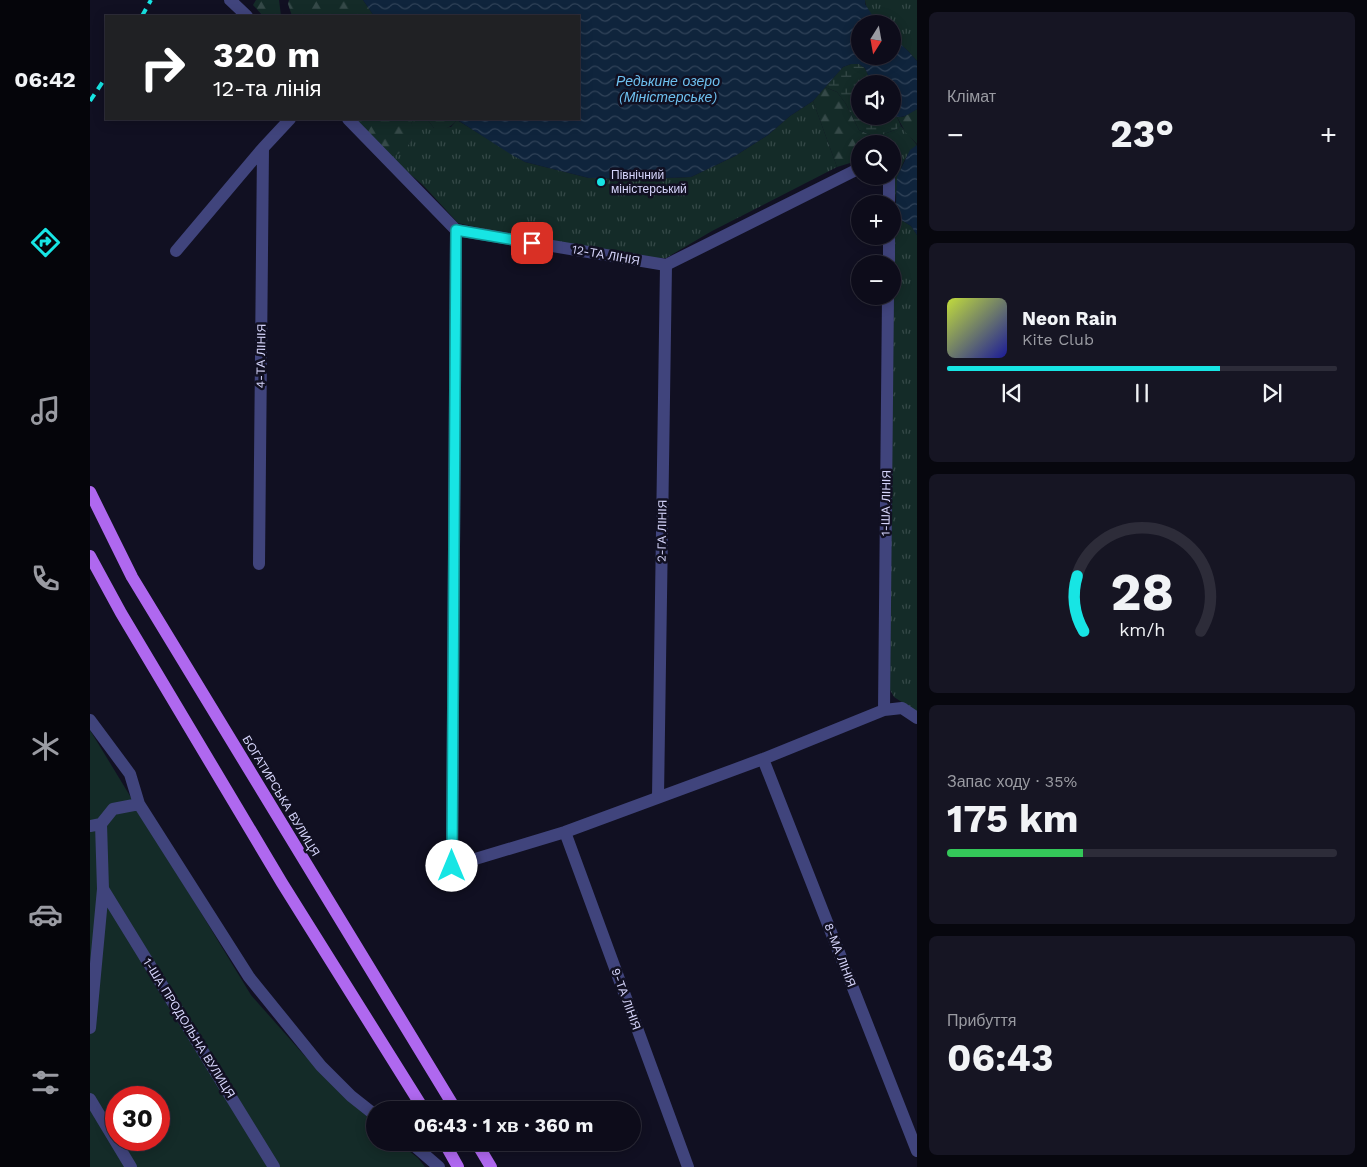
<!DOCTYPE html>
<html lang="uk">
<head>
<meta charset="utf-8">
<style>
	:root { --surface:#0d0c1a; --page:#161523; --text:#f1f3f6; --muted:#9a9ba2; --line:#2d2c39; --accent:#17e5e4 }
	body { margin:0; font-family:"Work Sans",sans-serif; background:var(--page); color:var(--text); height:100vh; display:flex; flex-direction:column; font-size:19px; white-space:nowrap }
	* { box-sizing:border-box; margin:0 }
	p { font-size:16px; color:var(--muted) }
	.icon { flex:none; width:28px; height:28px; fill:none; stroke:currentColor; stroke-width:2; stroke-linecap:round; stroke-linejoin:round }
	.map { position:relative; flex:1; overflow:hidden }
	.details { display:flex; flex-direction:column; gap:12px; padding:12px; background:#07070e; width:450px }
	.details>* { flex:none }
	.banner { position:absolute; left:15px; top:15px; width:475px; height:105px; border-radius:0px; box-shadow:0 2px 12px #0003,0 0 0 1px var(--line); background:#202124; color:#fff; overflow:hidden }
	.needle { width:32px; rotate:191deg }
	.fabs { position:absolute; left:761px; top:15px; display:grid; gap:10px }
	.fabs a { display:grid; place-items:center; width:50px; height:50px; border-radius:50%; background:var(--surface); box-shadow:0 2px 12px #0003,0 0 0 1px var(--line); font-size:25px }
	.speed { position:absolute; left:15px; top:1086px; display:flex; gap:10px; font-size:25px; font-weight:700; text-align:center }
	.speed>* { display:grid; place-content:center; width:65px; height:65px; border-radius:50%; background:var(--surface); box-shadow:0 2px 12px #0003,0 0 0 1px var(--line); line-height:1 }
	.speed .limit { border:8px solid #d22; background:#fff; color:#111 }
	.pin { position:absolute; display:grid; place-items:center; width:42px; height:42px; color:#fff; margin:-21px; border-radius:10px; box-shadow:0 2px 8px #0006 }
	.me { position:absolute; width:55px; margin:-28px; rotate:0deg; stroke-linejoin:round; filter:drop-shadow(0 0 4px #0008) }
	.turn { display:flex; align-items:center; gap:18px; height:105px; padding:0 25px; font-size:22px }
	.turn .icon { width:65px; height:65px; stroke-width:2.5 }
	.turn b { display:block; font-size:35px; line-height:42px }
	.big { font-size:38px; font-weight:700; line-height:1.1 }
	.details .tile { flex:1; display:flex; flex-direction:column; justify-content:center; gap:8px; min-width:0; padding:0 18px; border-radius:8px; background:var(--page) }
	.details .dial { align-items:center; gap:0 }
	.dial svg { height:130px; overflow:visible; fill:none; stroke:var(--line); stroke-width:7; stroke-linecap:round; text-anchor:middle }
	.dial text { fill:var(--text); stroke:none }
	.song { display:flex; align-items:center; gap:15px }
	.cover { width:60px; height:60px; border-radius:8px; background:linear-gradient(135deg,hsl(70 70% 55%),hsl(240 70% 35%)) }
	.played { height:5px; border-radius:2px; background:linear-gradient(90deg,var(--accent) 70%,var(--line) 70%) }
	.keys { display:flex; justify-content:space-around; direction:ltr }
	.heat { display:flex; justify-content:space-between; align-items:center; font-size:28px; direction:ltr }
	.charge { height:8px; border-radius:4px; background:linear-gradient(90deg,#34c759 35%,var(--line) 0) }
	.trip { position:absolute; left:276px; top:1101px; width:275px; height:50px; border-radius:25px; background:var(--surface); box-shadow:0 2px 12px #0003,0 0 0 1px var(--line); font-weight:700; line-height:50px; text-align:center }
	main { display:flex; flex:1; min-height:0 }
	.menu { display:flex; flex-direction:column; width:90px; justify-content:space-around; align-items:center; background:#05050a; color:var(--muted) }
	.menu .icon { width:35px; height:35px }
	.menu .on { color:var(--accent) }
	.menu b { font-size:22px; color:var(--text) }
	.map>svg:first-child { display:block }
	.grass { fill:url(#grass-tufts) }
	.forest { fill:url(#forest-firs) }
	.wetland { fill:url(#wetland-marsh) }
	.green { fill:#142b28; fill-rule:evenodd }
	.water { fill:url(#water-waves) }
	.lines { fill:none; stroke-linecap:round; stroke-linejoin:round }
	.minor { stroke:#40447c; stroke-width:12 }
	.major { stroke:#af68ef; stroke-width:12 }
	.rail { stroke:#17e5e4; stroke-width:4; stroke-dasharray:8 6; stroke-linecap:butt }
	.route-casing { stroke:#0f9594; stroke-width:12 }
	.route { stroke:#17e5e4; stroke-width:9 }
	.poi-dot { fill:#17e5e4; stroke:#111022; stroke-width:2 }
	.labels { text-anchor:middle; stroke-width:5; stroke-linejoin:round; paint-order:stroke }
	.poi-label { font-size:12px; fill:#d6d5fb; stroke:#111022; text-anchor:start }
	.street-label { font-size:12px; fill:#d6d5fb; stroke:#111022 }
	.water-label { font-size:14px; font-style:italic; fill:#6ec1f0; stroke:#111022 }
</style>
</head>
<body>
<main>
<nav class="menu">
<b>06:42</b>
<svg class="icon on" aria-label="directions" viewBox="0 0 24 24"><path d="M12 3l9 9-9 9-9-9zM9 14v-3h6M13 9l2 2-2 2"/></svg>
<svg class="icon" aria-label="music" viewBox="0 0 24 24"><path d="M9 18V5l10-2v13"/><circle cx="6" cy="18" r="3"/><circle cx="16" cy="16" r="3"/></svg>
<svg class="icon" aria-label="phone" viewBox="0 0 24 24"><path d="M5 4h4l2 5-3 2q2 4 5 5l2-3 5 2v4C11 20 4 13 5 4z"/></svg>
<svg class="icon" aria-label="climate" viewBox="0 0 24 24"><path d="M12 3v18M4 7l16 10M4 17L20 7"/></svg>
<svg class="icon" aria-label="car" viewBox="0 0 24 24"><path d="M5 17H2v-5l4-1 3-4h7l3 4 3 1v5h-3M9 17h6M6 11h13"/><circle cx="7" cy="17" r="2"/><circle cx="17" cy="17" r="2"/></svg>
<svg class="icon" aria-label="filters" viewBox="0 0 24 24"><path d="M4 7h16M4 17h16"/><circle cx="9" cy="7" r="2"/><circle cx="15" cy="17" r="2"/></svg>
</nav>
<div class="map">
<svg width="827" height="1167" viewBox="0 0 827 1167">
	<defs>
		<pattern id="grass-tufts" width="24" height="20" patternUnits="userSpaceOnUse" patternTransform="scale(1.25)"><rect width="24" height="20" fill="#142b28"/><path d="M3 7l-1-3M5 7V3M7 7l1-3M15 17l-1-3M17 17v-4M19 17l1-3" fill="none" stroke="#354948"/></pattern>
		<pattern id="forest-firs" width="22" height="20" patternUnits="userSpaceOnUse" patternTransform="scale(1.25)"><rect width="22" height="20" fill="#142b28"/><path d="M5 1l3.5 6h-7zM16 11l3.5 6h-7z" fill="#354948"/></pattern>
		<pattern id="wetland-marsh" width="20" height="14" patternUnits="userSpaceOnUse" patternTransform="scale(1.25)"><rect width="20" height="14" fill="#142b28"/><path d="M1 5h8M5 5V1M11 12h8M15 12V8" fill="none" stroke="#354948"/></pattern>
		<pattern id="water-waves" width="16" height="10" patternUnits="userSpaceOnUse" patternTransform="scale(1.25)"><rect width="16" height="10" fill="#0f243c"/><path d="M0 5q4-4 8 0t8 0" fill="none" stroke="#314359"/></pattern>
	</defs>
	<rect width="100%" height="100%" fill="#111022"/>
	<path class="grass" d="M775,0H827V61L818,51L803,37L802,24H788C783,18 775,8 775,0Z
		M723,101L747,167L622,231L576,258L569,259L398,230L368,223L333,185L297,155C317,148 329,143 320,119H337L344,128L361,127L367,120L435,162L499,178L551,179L601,177L645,156L678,135L700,116Z
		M811,126L827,145C809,160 807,181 806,202L803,170L802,144H793L785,137L805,130Z
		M806,214L808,218L821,226L827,235V712L804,697L799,688L803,261Z"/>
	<path class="forest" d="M166,0H189L191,16H173L163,5Z
		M199,0H273L284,16H202L198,4Z
		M735,87L747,92L756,104L769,130L785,137L793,144H770V160L747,167L723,101Z
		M827,109V144L816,133L807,117H813Z
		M262,119H320L325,133C321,144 313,153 302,157Z
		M337,119H366L367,120C360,128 355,130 344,128Z"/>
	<path class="wetland" d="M761,64H769L775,68L782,84H770V116H802L803,115L807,117L811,126L805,130L785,137L769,130L756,104L747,92L735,87L753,67Z"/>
	<path class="green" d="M0,730L161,995L214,1055L285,1123V1142L309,1143L328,1158L335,1167H0ZM26,1098H69V1140H26Z"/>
	<path class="water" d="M273,0H775V4L788,24H770V56H802L803,37L818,51L827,61V109C819,114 812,120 803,115L802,84H782L775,68L769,64H761L753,67L723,101L700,116L678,135L645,156L601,177L551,179L499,178L435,162L422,155L366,119H489V16H284Z
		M827,145V235L821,226L808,218L806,214V202L807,177L820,150Z"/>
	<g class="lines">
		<path class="minor" d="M140,0L157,16
			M258,119L366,230L576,265L770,168
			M799,204V176
			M366,230L362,866L475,832L673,759L794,710L812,708L827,718
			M86,251L173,148L200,119
			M799,264V236
			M169,564L173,148
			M794,710L798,296
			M0,720L40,774L49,804L159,977L231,1066L261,1096L285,1115
			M673,759L827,1151
			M568,797L576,265
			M0,826L11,824L23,809L49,804
			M475,832L598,1167
			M13,889L184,1167
			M0,1028L13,889L11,824
			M0,1099L41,1167
			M320,1142L349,1167"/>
		<path class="major" d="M0,492L42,577L366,1110
			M0,556L31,613L192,883L334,1110
			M354,1142L368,1167
			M386,1142L401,1167"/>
		<path class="rail" d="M52,16L61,0
			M0,101L16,77"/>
	</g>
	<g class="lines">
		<defs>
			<path id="route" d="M362,866L366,230L442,243"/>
		</defs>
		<use href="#route" class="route-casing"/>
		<use href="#route" class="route"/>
	</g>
	<circle class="poi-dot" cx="511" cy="182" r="5"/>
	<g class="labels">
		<g class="poi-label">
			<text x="521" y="179">Північний<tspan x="521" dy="14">міністерський</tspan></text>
		</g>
		<g class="street-label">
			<text transform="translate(516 255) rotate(10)" y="4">12-ТА ЛІНІЯ</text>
			<text transform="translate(171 356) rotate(-89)" y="4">4-ТА ЛІНІЯ</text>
			<text transform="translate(796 503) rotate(-89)" y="4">1-ША ЛІНІЯ</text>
			<text transform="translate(572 531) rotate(-89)" y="4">2-ГА ЛІНІЯ</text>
			<text transform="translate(191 796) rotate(59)" y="4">БОГАТИРСЬКА ВУЛИЦЯ</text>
			<text transform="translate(750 955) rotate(69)" y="4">8-МА ЛІНІЯ</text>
			<text transform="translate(536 999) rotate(70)" y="4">9-ТА ЛІНІЯ</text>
			<text transform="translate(99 1028) rotate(58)" y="4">1-ША ПРОДОЛЬНА ВУЛИЦЯ</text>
		</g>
		<g class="water-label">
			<text x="578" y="86">Редькине озеро<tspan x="578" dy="16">(Міністерське)</tspan></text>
		</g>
	</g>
</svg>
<div class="fabs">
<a><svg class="needle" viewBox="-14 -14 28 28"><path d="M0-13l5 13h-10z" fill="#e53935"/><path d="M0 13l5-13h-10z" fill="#9a9ba2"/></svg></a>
<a><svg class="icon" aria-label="sound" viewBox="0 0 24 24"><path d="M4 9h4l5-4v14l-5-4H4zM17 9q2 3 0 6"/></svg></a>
<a><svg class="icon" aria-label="search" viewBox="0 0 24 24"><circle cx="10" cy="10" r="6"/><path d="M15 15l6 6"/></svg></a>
<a>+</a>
<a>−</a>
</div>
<div class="speed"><div class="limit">30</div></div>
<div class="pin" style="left:442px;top:243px;background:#d93025"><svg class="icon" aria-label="arrive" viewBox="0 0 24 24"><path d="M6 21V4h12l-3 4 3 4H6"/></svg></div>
<svg class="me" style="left:362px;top:866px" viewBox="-20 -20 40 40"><circle r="19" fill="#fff"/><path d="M0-13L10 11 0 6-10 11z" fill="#17e5e4"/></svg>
<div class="trip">06:43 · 1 хв · 360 m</div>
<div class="banner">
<div class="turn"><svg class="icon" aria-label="right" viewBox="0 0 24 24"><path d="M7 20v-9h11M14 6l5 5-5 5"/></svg><div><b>320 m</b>12-та лінія</div></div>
</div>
</div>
<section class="details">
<div class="tile"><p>Клімат</p>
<div class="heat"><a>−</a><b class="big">23°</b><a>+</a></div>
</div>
<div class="tile">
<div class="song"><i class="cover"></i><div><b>Neon Rain</b><p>Kite Club</p></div></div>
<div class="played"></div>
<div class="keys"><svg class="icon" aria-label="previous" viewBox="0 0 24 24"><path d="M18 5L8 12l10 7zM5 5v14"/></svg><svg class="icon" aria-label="pause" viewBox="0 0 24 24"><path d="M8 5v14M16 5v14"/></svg><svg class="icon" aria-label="next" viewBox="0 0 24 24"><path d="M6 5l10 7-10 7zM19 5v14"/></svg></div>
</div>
<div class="tile dial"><svg viewBox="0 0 100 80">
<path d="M14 69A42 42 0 1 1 86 69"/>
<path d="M14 69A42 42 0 0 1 10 35" stroke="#17e5e4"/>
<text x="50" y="56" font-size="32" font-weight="700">28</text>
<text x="50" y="72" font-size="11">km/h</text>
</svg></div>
<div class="tile"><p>Запас ходу · 35%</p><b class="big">175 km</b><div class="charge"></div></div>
<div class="tile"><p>Прибуття</p><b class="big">06:43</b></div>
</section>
</main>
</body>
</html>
